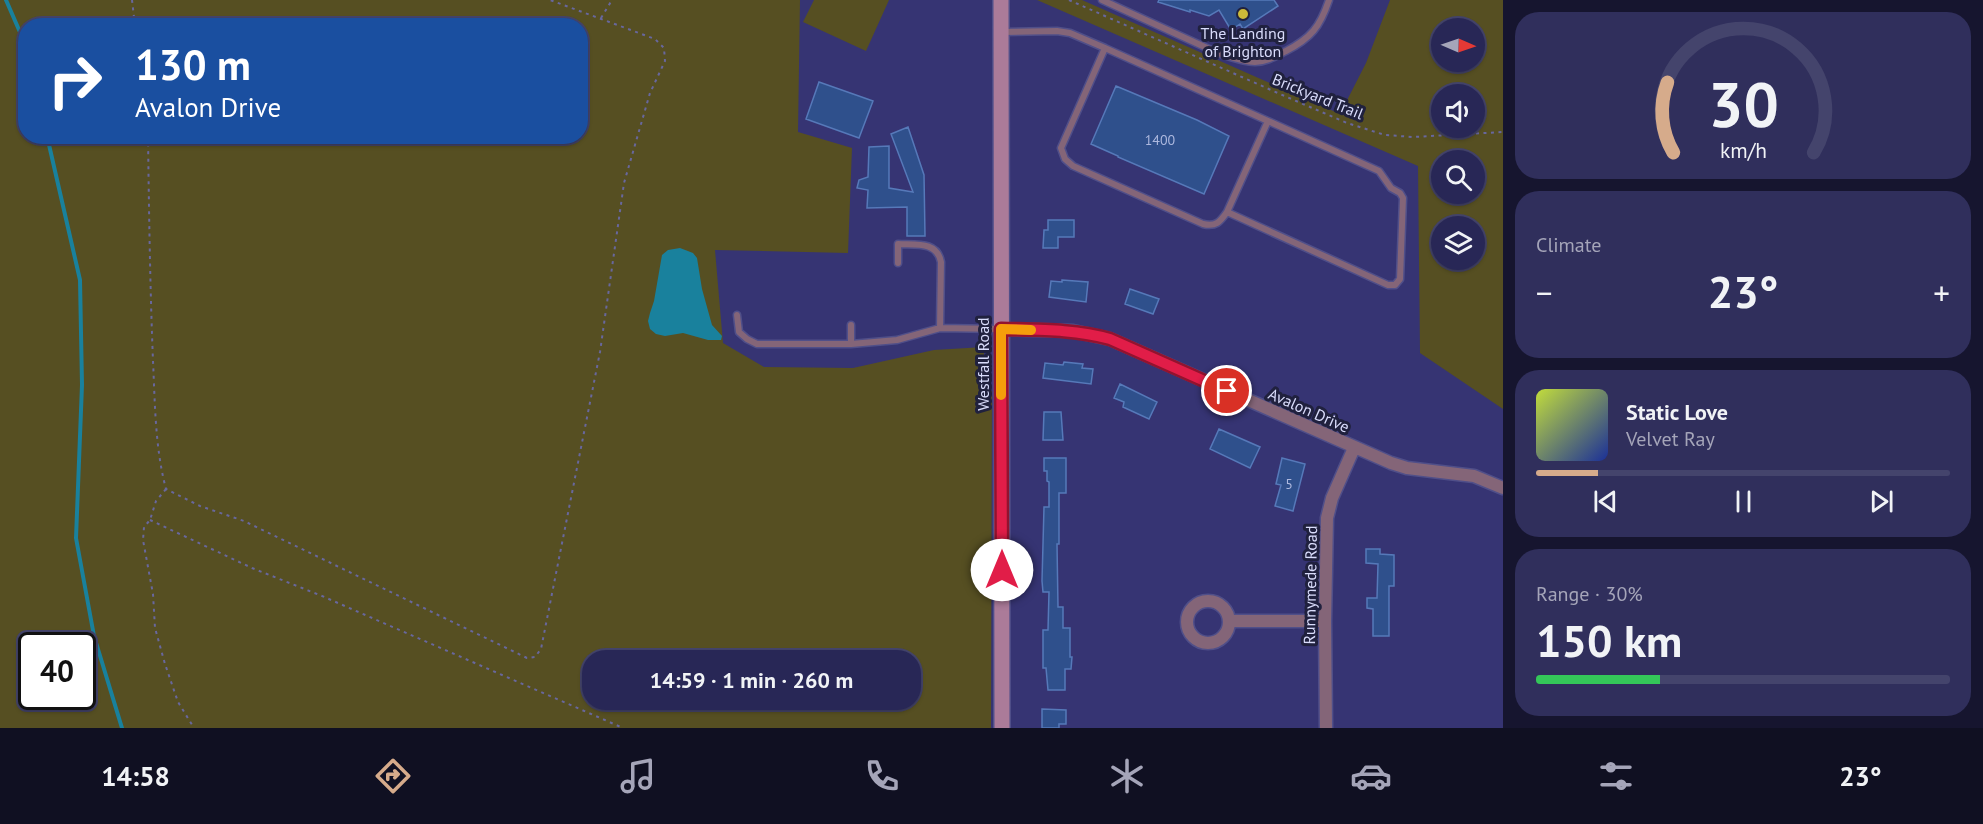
<!DOCTYPE html>
<html lang="en">
<head>
<meta charset="utf-8">
<style>
	:root { --surface:#282756; --page:#302f5c; --text:#f1f3f6; --muted:#a5a5b9; --line:#44446c; --accent:#d6ab8b }
	body { margin:0; font-family:"PT Sans",sans-serif; background:var(--page); color:var(--text); height:100vh; display:flex; flex-direction:column; font-size:22px; white-space:nowrap }
	* { box-sizing:border-box; margin:0 }
	p { font-size:20px; color:var(--muted) }
	.icon { flex:none; width:33px; height:33px; fill:none; stroke:currentColor; stroke-width:2; stroke-linecap:round; stroke-linejoin:round }
	.map { position:relative; flex:1; overflow:hidden }
	.panel { display:flex; flex-direction:column; gap:12px; padding:12px; background:#16152f; width:480px }
	.panel>* { flex:none }
	.hud { position:absolute; left:18px; top:18px; width:570px; height:126px; border-radius:24px; box-shadow:0 2px 4px #0004,0 0 0 2px var(--line); background:#1a4fa0; color:#fff; overflow:hidden }
	.needle { width:39px; rotate:92deg }
	.tools { position:absolute; left:1431px; top:18px; display:grid; gap:12px }
	.tools a { display:grid; place-items:center; width:54px; height:54px; border-radius:50%; background:var(--surface); box-shadow:0 2px 4px #0004,0 0 0 2px var(--line); font-size:30px }
	.speed { position:absolute; left:18px; top:632px; display:flex; gap:12px; font-size:30px; font-weight:700; text-align:center }
	.speed>* { display:grid; place-content:center; width:78px; height:78px; border-radius:50%; background:var(--surface); box-shadow:0 2px 4px #0004,0 0 0 2px var(--line); line-height:1 }
	.speed .limit { border:3px solid #111; border-radius:9px; background:#fff; color:#111 }
	.pin { position:absolute; display:grid; place-items:center; width:51px; height:51px; color:#fff; margin:-26px; border:3px solid #fff; border-radius:50%; box-shadow:0 2px 6px #0007 }
	.me { position:absolute; width:66px; margin:-33px; rotate:0deg; stroke-linejoin:round; filter:drop-shadow(0 0 4px #0008) }
	.turn { display:flex; align-items:center; gap:21px; height:126px; padding:0 18px; font-size:27px }
	.turn .icon { width:78px; height:78px; stroke-width:2.5 }
	.turn b { display:block; font-size:42px; line-height:51px }
	.big { font-size:45px; font-weight:700; line-height:1.1 }
	.panel .card { flex:1; display:flex; flex-direction:column; justify-content:center; gap:9px; min-width:0; padding:0 21px; border-radius:24px; background:var(--page) }
	.panel .dial { align-items:center; gap:0 }
	.dial svg { height:156px; overflow:visible; fill:none; stroke:var(--line); stroke-width:7; stroke-linecap:round; text-anchor:middle }
	.dial text { fill:var(--text); stroke:none }
	.song { display:flex; align-items:center; gap:18px }
	.cover { width:72px; height:72px; border-radius:9px; background:linear-gradient(135deg,hsl(70 70% 55%),hsl(230 70% 35%)) }
	.played { height:6px; border-radius:3px; background:linear-gradient(90deg,var(--accent) 15%,var(--line) 15%) }
	.keys { display:flex; justify-content:space-around; direction:ltr }
	.heat { display:flex; justify-content:space-between; align-items:center; font-size:33px; direction:ltr }
	.charge { height:9px; border-radius:4px; background:linear-gradient(90deg,#34c759 30%,var(--line) 0) }
	.trip { position:absolute; left:582px; top:650px; width:339px; height:60px; border-radius:24px; background:var(--surface); box-shadow:0 2px 4px #0004,0 0 0 2px var(--line); font-weight:700; line-height:60px; text-align:center }
	.dock { display:flex; height:96px; justify-content:space-around; align-items:center; background:#101022; color:var(--muted) }
	.dock .icon { width:42px; height:42px }
	.dock .selected { color:var(--accent) }
	.dock b { font-size:27px; color:var(--text) }
	main { display:flex; flex:1; min-height:0 }
	.map>svg:first-child { display:block }
	.green { fill:#564f22; fill-rule:evenodd }
	.water { fill:#19819d }
	.lines { fill:none; stroke-linecap:round; stroke-linejoin:round }
	.stream { stroke:#19819d; stroke-width:4 }
	.building { fill:#2f508c; stroke:#5679b9; stroke-width:1.5 }
	.lane-casing { stroke:#504f89; stroke-width:9 }
	.street-casing { stroke:#504f89; stroke-width:15 }
	.secondary-casing { stroke:#504f89; stroke-width:18 }
	.path { stroke:#68679d; stroke-width:2; stroke-dasharray:3 4.5; stroke-linecap:butt }
	.lane { stroke:#846578; stroke-width:6 }
	.street { stroke:#846578; stroke-width:12 }
	.secondary { stroke:#ab7b99; stroke-width:15 }
	.route-casing { stroke:#92132f; stroke-width:15 }
	.route { stroke:#e11d48; stroke-width:10 }
	.slow { stroke:#f59e0b; stroke-width:10 }
	.poi-dot { fill:#cbb939; stroke:#20213e; stroke-width:2 }
	.labels { text-anchor:middle; stroke-width:6; stroke-linejoin:round; paint-order:stroke }
	.number-label { font-size:14px; fill:#aeb9df }
	.poi-label { font-size:16px; fill:#d9dcfb; stroke:#20213e }
	.street-label { font-size:16px; fill:#d9dcfb; stroke:#20213e }
</style>
</head>
<body>
<main>
<div class="map">
<svg width="1503" height="728" viewBox="0 0 1503 728">
	<rect width="100%" height="100%" fill="#363473"/>
	<path class="green" d="M0,0H800L798,132L852,148L848,253L715,250L723,343L764,367L853,368L934,350L984,347V391H992L991,728H0ZM26,26H580V136H26ZM32,645H82V696H32ZM592,660H910V699H592Z
		M814,0H889L866,51L803,22Z
		M1037,0H1082L1340,114L1366,63L1390,0H1503V409L1420,353L1418,166ZM1442,28H1474V62H1442ZM1442,94H1474V128H1442ZM1442,160H1474V194H1442ZM1442,226H1474V260H1442Z"/>
	<path class="water" d="M680,248L693,253L697,258L702,289L712,325L722,336L721,340H708L683,333L665,336L656,334L650,329L648,321L650,313L654,301L662,255L668,250Z"/>
	<g class="lines">
		<path class="stream" d="M6,0L26,46
			M47,136L80,280L82,385L76,538L94,636L122,728"/>
	</g>
	<path class="building" d="M1159,0H1274L1278,6L1243,29L1240,24L1231,30L1219,10L1209,16L1190,10V12L1158,2Z
		M819,82L873,101L859,138L806,119Z
		M1116,86L1197,120L1229,136L1204,194L1118,157V156L1091,144Z
		M908,127L924,175L925,236H907V207L867,208L868,190L857,188L859,180L868,177L869,147L889,146V188L913,192L891,134Z
		M1048,220H1074V237H1058V248H1043L1044,230H1048Z
		M1062,280L1088,282L1086,302L1049,297L1051,281L1062,282Z
		M1130,289L1159,299L1153,314L1125,304Z
		M1064,362L1083,364L1082,368L1093,369L1091,384L1043,378L1045,363L1063,365Z
		M1120,384L1157,402L1149,419L1123,407L1124,402L1114,398Z
		M1044,412H1061L1063,440H1043Z
		M1219,429L1260,447L1250,468L1210,449Z
		M1044,458H1066V493H1059V544H1057L1058,607H1063V628H1070V657H1072L1071,669H1065V690H1048L1046,668H1043V630H1048L1049,592H1043L1042,581L1044,507H1049V482L1047,481V471H1044Z
		M1282,458L1305,464L1293,511L1275,506L1281,485L1276,484Z
		M1366,549H1380V554L1394,555V586H1389V636H1373V609L1367,608V598H1377L1378,564L1366,563Z
		M1042,709L1066,710V724H1059V728H1042Z"/>
	<g class="lines">
		<defs>
			<path id="lane" d="M1102,0L1218,53C1230,57 1243,62 1255,62C1266,62 1276,56 1286,51C1311,38 1320,27 1329,0
				M1001,32L1057,31L1070,33L1105,48L1061,148L1065,159L1073,166L1203,224C1216,227 1220,222 1227,212L1268,121L1105,48
				M1227,212L1388,285H1395L1400,279L1403,198L1400,193L1391,188L1379,171L1268,121
				M898,263V244C916,245 937,241 941,262L940,328
				M737,315L739,332L747,339L757,344H851L897,340L940,328L1001,329
				M851,325V344"/>
			<path id="street" d="M1001,329L1073,331L1110,339L1391,463L1407,468L1474,476L1503,488
				M1187 622a21 21 0 1 1 42 0a21 21 0 1 1-42 0Z
				M1230,621H1325
				M1326,728L1325,621L1327,518L1332,498L1354,448"/>
			<path id="secondary" d="M1001,0L1002,728"/>
		</defs>
		<use href="#lane" class="lane-casing"/>
		<use href="#street" class="street-casing"/>
		<use href="#secondary" class="secondary-casing"/>
		<path class="path" d="M132,0L135,26
			M1069,0L1280,94L1347,123L1385,135L1413,137L1503,132
			M601,18L612,0
			M148,136C149,212 150,286 153,361C155,403 155,448 166,489L200,506L244,521L527,658L535,657L541,649L600,352L624,183L650,93L665,61L664,48L655,39L550,0
			M166,489L156,501L150,520L144,527L143,540L153,594L155,628L165,664L178,702L194,728
			M150,520L252,568L322,596L623,728"/>
		<use href="#lane" class="lane"/>
		<use href="#street" class="street"/>
		<use href="#secondary" class="secondary"/>
	</g>
	<g class="lines">
		<defs>
			<path id="route" d="M1002,570L1001,329C1038,330 1074,329 1110,339L1227,391"/>
		</defs>
		<use href="#route" class="route-casing"/>
		<use href="#route" class="route"/>
		<path class="slow" d="M1001,395V329L1031,330"/>
	</g>
	<circle class="poi-dot" cx="1243" cy="14" r="6"/>
	<g class="labels">
		<g class="number-label">
			<text x="1160" y="145">1400</text>
			<text x="1289" y="489">5</text>
		</g>
		<g class="poi-label">
			<text x="1243" y="39">The Landing<tspan x="1243" dy="18">of Brighton</tspan></text>
		</g>
		<g class="street-label">
			<text transform="translate(1318 96) rotate(22)" y="6">Brickyard Trail</text>
			<text transform="translate(983 364) rotate(-90)" y="6">Westfall Road</text>
			<text transform="translate(1309 410) rotate(24)" y="6">Avalon Drive</text>
			<text transform="translate(1310 585) rotate(-89)" y="6">Runnymede Road</text>
		</g>
	</g>
</svg>
<div class="tools">
<a><svg class="needle" viewBox="-14 -14 28 28"><path d="M0-13l5 13h-10z" fill="#e53935"/><path d="M0 13l5-13h-10z" fill="#a5a5b9"/></svg></a>
<a><svg class="icon" aria-label="sound" viewBox="0 0 24 24"><path d="M4 9h4l5-4v14l-5-4H4zM17 9q2 3 0 6"/></svg></a>
<a><svg class="icon" aria-label="search" viewBox="0 0 24 24"><circle cx="10" cy="10" r="6"/><path d="M15 15l6 6"/></svg></a>
<a><svg class="icon" aria-label="layers" viewBox="0 0 24 24"><path d="M12 4l9 5-9 5-9-5zM3 14l9 5 9-5"/></svg></a>
</div>
<div class="speed"><div class="limit">40</div></div>
<div class="pin" style="left:1227px;top:391px;background:#d93025"><svg class="icon" aria-label="arrive" viewBox="0 0 24 24"><path d="M6 21V4h12l-3 4 3 4H6"/></svg></div>
<svg class="me" style="left:1002px;top:570px" viewBox="-20 -20 40 40"><circle r="19" fill="#fff"/><path d="M0-13L10 11 0 6-10 11z" fill="#e11d48"/></svg>
<div class="trip">14:59 · 1 min · 260 m</div>
<div class="hud">
<div class="turn"><svg class="icon" aria-label="right" viewBox="0 0 24 24"><path d="M7 20v-9h11M14 6l5 5-5 5"/></svg><div><b>130 m</b>Avalon Drive</div></div>
</div>
</div>
<section class="panel">
<div class="card dial"><svg viewBox="0 0 100 80">
<path d="M14 69A42 42 0 1 1 86 69"/>
<path d="M14 69A42 42 0 0 1 11 33" stroke="#d6ab8b"/>
<text x="50" y="56" font-size="32" font-weight="700">30</text>
<text x="50" y="72" font-size="11">km/h</text>
</svg></div>
<div class="card"><p>Climate</p>
<div class="heat"><a>−</a><b class="big">23°</b><a>+</a></div>
</div>
<div class="card">
<div class="song"><i class="cover"></i><div><b>Static Love</b><p>Velvet Ray</p></div></div>
<div class="played"></div>
<div class="keys"><svg class="icon" aria-label="previous" viewBox="0 0 24 24"><path d="M18 5L8 12l10 7zM5 5v14"/></svg><svg class="icon" aria-label="pause" viewBox="0 0 24 24"><path d="M8 5v14M16 5v14"/></svg><svg class="icon" aria-label="next" viewBox="0 0 24 24"><path d="M6 5l10 7-10 7zM19 5v14"/></svg></div>
</div>
<div class="card"><p>Range · 30%</p><b class="big">150 km</b><div class="charge"></div></div>
</section>
</main>
<nav class="dock">
<b>14:58</b>
<svg class="icon selected" aria-label="directions" viewBox="0 0 24 24"><path d="M12 3l9 9-9 9-9-9zM9 14v-3h6M13 9l2 2-2 2"/></svg>
<svg class="icon" aria-label="music" viewBox="0 0 24 24"><path d="M9 18V5l10-2v13"/><circle cx="6" cy="18" r="3"/><circle cx="16" cy="16" r="3"/></svg>
<svg class="icon" aria-label="phone" viewBox="0 0 24 24"><path d="M5 4h4l2 5-3 2q2 4 5 5l2-3 5 2v4C11 20 4 13 5 4z"/></svg>
<svg class="icon" aria-label="climate" viewBox="0 0 24 24"><path d="M12 3v18M4 7l16 10M4 17L20 7"/></svg>
<svg class="icon" aria-label="car" viewBox="0 0 24 24"><path d="M5 17H2v-5l4-1 3-4h7l3 4 3 1v5h-3M9 17h6M6 11h13"/><circle cx="7" cy="17" r="2"/><circle cx="17" cy="17" r="2"/></svg>
<svg class="icon" aria-label="filters" viewBox="0 0 24 24"><path d="M4 7h16M4 17h16"/><circle cx="9" cy="7" r="2"/><circle cx="15" cy="17" r="2"/></svg>
<b>23°</b>
</nav>
</body>
</html>
